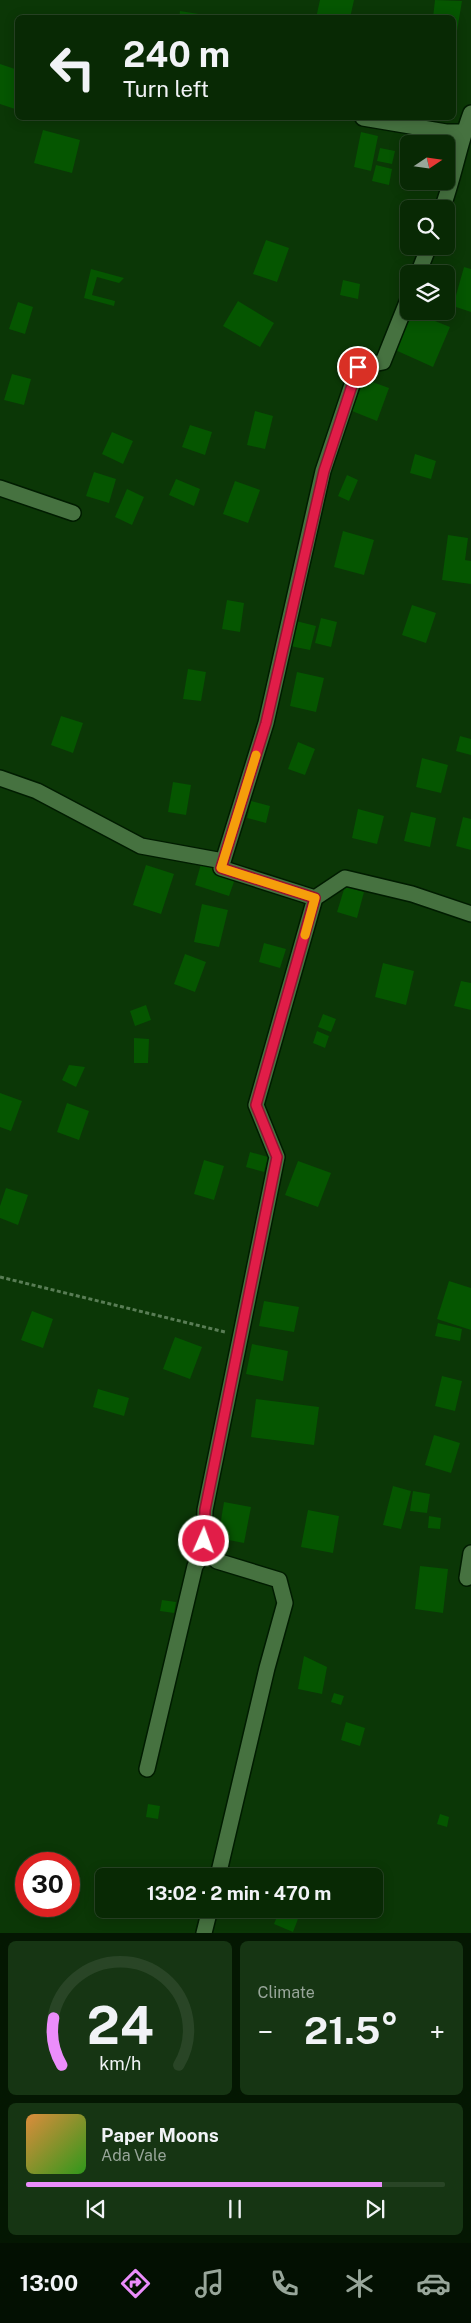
<!DOCTYPE html>
<html lang="en">
<head>
<meta charset="utf-8">
<style>
	:root { --surface:#082904; --page:#163513; --text:#f1f3f6; --muted:#98a69a; --line:#294526; --accent:#eb8dfb }
	body { margin:0; font-family:"Public Sans",sans-serif; background:var(--page); color:var(--text); height:100vh; display:flex; flex-direction:column; font-size:19px; white-space:nowrap }
	* { box-sizing:border-box; margin:0 }
	p { font-size:16px; color:var(--muted) }
	.icon { flex:none; width:28px; height:28px; fill:none; stroke:currentColor; stroke-width:2; stroke-linecap:round; stroke-linejoin:round }
	.map { position:relative; height:1933px; overflow:hidden }
	.drawer { display:flex; flex-direction:column; gap:8px; padding:8px; background:#041702; flex:1 }
	.drawer>* { flex:none }
	.guide { position:absolute; left:15px; top:15px; width:441px; height:105px; border-radius:8px; box-shadow:0 2px 12px #0003,0 0 0 1px var(--line); background:#082904; color:var(--text); overflow:hidden }
	.needle { width:32px; rotate:77deg }
	.buttons { position:absolute; left:400px; top:135px; display:grid; gap:10px }
	.buttons a { display:grid; place-items:center; width:55px; height:55px; border-radius:8px; background:var(--surface); box-shadow:0 2px 12px #0003,0 0 0 1px var(--line); font-size:25px }
	.speed { position:absolute; left:15px; top:1852px; display:flex; gap:10px; font-size:25px; font-weight:700; text-align:center }
	.speed>* { display:grid; place-content:center; width:65px; height:65px; border-radius:50%; background:var(--surface); box-shadow:0 2px 12px #0003,0 0 0 1px var(--line); line-height:1 }
	.speed .limit { border:8px solid #d22; background:#fff; color:#111 }
	.pin { position:absolute; display:grid; place-items:center; width:42px; height:42px; color:#fff; margin:-21px; border:2px solid #fff; border-radius:50%; box-shadow:0 1px 5px #0007 }
	.me { position:absolute; width:55px; margin:-28px; rotate:2deg; stroke-linejoin:round; filter:drop-shadow(0 0 4px #0008) }
	.turn { display:flex; align-items:center; gap:18px; height:105px; padding:0 25px; font-size:22px }
	.turn .icon { width:65px; height:65px; stroke-width:2.5 }
	.turn b { display:block; font-size:35px; line-height:42px }
	.big { font-size:38px; font-weight:700; line-height:1.1 }
	.drawer .widget { flex:1; display:flex; flex-direction:column; justify-content:center; gap:8px; min-width:0; padding:0 18px; border-radius:8px; background:var(--page) }
	.drawer .dial { align-items:center; gap:0 }
	.dial svg { height:130px; overflow:visible; fill:none; stroke:var(--line); stroke-width:7; stroke-linecap:round; text-anchor:middle }
	.dial text { fill:var(--text); stroke:none }
	.song { display:flex; align-items:center; gap:15px }
	.cover { width:60px; height:60px; border-radius:8px; background:linear-gradient(135deg,hsl(30 70% 55%),hsl(110 70% 35%)) }
	.played { height:5px; border-radius:2px; background:linear-gradient(90deg,var(--accent) 85%,var(--line) 85%) }
	.keys { display:flex; justify-content:space-around; direction:ltr }
	.heat { display:flex; justify-content:space-between; align-items:center; font-size:28px; direction:ltr }
	.drawer .tiles { flex:1; display:grid; gap:8px; grid-template-columns:1fr 1fr }
	.widget:last-child { grid-column:span 2 }
	.trip { position:absolute; left:95px; top:1868px; width:288px; height:50px; border-radius:8px; background:var(--surface); box-shadow:0 2px 12px #0003,0 0 0 1px var(--line); font-weight:700; line-height:50px; text-align:center }
	.tabs { display:flex; height:80px; justify-content:space-around; align-items:center; background:#031002; color:var(--muted) }
	.tabs .icon { width:35px; height:35px }
	.tabs .on { color:var(--accent) }
	.tabs b { font-size:22px; color:var(--text) }
	.map>svg:first-child { display:block }
	.building { fill:#055600 }
	.lines { fill:none; stroke-linecap:round; stroke-linejoin:round }
	.street-casing { stroke:#001c00; stroke-width:18 }
	.path { stroke:#597d55; stroke-width:3; stroke-dasharray:4 2.5; stroke-linecap:butt }
	.street { stroke:#467240; stroke-width:15 }
	.route-casing { stroke:#92132f; stroke-width:12 }
	.route { stroke:#e11d48; stroke-width:9 }
	.slow { stroke:#f59e0b; stroke-width:9 }
</style>
</head>
<body>
<div class="map">
<svg width="471" height="1933" viewBox="0 0 471 1933">
	<rect width="100%" height="100%" fill="#0b3706"/>
	<path class="building" d="M320,0H354L350,18H316Z
		M435,0L462,1L457,31L454,30V18H433Z
		M180,11L205,15L204,18H179Z
		M0,64L18,70V101L15,109L0,104Z
		M43,130L80,140L72,173L34,163Z
		M361,132L378,136L371,171L354,167Z
		M380,148L395,151L392,164L377,161Z
		M376,165L392,169L389,185L372,181Z
		M266,240L289,248L277,282L253,274Z
		M464,267L471,269V312L453,306Z
		M91,269L124,278L119,283L97,277L92,295L115,301L114,306L84,298Z
		M343,280L360,284L358,299L340,295Z
		M238,301L274,323L260,347L223,326Z
		M18,302L33,307L25,334L9,329Z
		M410,311L450,327L433,367L393,349Z
		M12,374L31,379L24,405L4,400Z
		M364,379L389,388L377,421L352,411Z
		M255,411L273,416L265,449L247,445Z
		M190,425L212,432L205,455L182,447Z
		M112,432L133,441L123,464L102,454Z
		M415,454L436,461L431,479L410,473Z
		M94,472L116,479L109,503L86,496Z
		M347,475L358,480L349,501L338,496Z
		M176,479L200,489L194,506L169,495Z
		M235,481L260,490L248,523L223,514Z
		M127,489L144,497L132,525L115,517Z
		M343,531L374,540L364,575L334,567Z
		M448,535L468,538L465,560L471,561V584L442,580Z
		M227,600L244,603L240,632L222,629Z
		M412,605L436,613L426,643L402,635Z
		M321,618L337,622L331,647L315,643Z
		M296,621L316,626L310,650L290,646Z
		M188,669L206,672L201,701L183,699Z
		M297,672L324,678L316,712L290,706Z
		M61,716L83,723L73,753L51,745Z
		M460,736L471,739V755L456,751Z
		M298,742L315,749L305,775L288,769Z
		M422,758L448,765L441,793L416,787Z
		M173,782L191,785L186,815L168,812Z
		M251,801L270,806L266,823L247,818Z
		M358,809L384,816L377,844L352,838Z
		M411,812L436,818L430,847L404,841Z
		M463,817L471,819V850L456,846Z
		M201,864L236,876L229,896L195,885Z
		M146,865L174,874L161,914L133,905Z
		M345,886L364,892L357,918L337,912Z
		M202,904L228,910L219,947L194,942Z
		M264,943L286,949L280,968L259,962Z
		M185,954L206,962L195,992L174,984Z
		M383,963L414,971L406,1005L375,997Z
		M461,981L471,983V1010L454,1006Z
		M146,1005L151,1020L135,1026L130,1011Z
		M323,1014L336,1019L331,1032L318,1027Z
		M317,1031L329,1036L325,1048L313,1043Z
		M134,1038L149,1039L148,1063H134Z
		M69,1065L85,1067L76,1087L62,1080Z
		M0,1093L22,1101L11,1131L0,1127Z
		M67,1103L89,1111L79,1140L57,1132Z
		M250,1152L268,1157L264,1172L246,1167Z
		M204,1160L224,1166L214,1200L194,1194Z
		M298,1161L331,1173L318,1207L285,1195Z
		M6,1188L28,1195L18,1225L0,1218V1206Z
		M449,1281L471,1288V1330L437,1319Z
		M264,1301L299,1307L294,1332L259,1326Z
		M32,1311L53,1319L43,1348L21,1340Z
		M438,1323L462,1329L460,1341L435,1336Z
		M175,1337L202,1347L190,1379L163,1369Z
		M252,1344L288,1351L283,1381L246,1374Z
		M442,1376L462,1381L455,1411L435,1406Z
		M98,1389L129,1398L124,1416L93,1407Z
		M256,1399L319,1407L314,1445L251,1437Z
		M434,1435L460,1443L451,1473L425,1465Z
		M393,1486L411,1491L401,1529L383,1525Z
		M413,1491L430,1494L427,1513L410,1511Z
		M224,1502L251,1507L244,1543L218,1538Z
		M308,1510L339,1516L333,1553L301,1547Z
		M429,1516L441,1518L440,1529L428,1528Z
		M420,1566L448,1569L443,1613L415,1609Z
		M162,1600L176,1602L174,1613L160,1611Z
		M304,1656L327,1667L322,1694L298,1689Z
		M334,1693L344,1696L341,1705L331,1702Z
		M346,1722L365,1728L360,1746L341,1740Z
		M148,1804L160,1806L158,1819L146,1817Z
		M440,1814L449,1817L447,1827L437,1824Z
		M280,1909H293L301,1911L293,1932L274,1924Z"/>
	<g class="lines">
		<defs>
			<path id="street" d="M363,118L446,132H464
				M442,209C454,177 459,145 471,113
				M418,274L429,246
				M409,297L383,362L358,367L323,471L266,723L221,868L315,898L345,878L412,894L471,914
				M0,488L73,513
				M0,778L37,791L141,846L223,861
				M467,1578L471,1553
				M147,1769L195,1566L208,1547
				M218,1876L267,1668L285,1603L279,1580L217,1561L204,1541L205,1510L277,1157L256,1105L315,898
				M204,1933L210,1909"/>
		</defs>
		<use href="#street" class="street-casing"/>
		<path class="path" d="M0,1277L225,1332"/>
		<use href="#street" class="street"/>
	</g>
	<g class="lines">
		<defs>
			<path id="route" d="M204,1541L205,1510L277,1157L256,1105L315,898L221,868L266,723L324,471L358,367"/>
		</defs>
		<use href="#route" class="route-casing"/>
		<use href="#route" class="route"/>
		<path class="slow" d="M256,755L221,868L315,898L305,935"/>
	</g>
</svg>
<div class="buttons">
<a><svg class="needle" viewBox="-14 -14 28 28"><path d="M0-13l5 13h-10z" fill="#e53935"/><path d="M0 13l5-13h-10z" fill="#98a69a"/></svg></a>
<a><svg class="icon" aria-label="search" viewBox="0 0 24 24"><circle cx="10" cy="10" r="6"/><path d="M15 15l6 6"/></svg></a>
<a><svg class="icon" aria-label="layers" viewBox="0 0 24 24"><path d="M12 4l9 5-9 5-9-5zM3 14l9 5 9-5"/></svg></a>
</div>
<div class="speed"><div class="limit">30</div></div>
<div class="pin" style="left:358px;top:367px;background:#d93025"><svg class="icon" aria-label="arrive" viewBox="0 0 24 24"><path d="M6 21V4h12l-3 4 3 4H6"/></svg></div>
<svg class="me" style="left:204px;top:1541px" viewBox="-20 -20 40 40"><circle r="17" fill="#e11d48" stroke="#fff" stroke-width="3"/><path d="M0-11L8 9 0 5-8 9z" fill="#fff"/></svg>
<div class="trip">13:02 · 2 min · 470 m</div>
<div class="guide">
<div class="turn"><svg class="icon" aria-label="left" viewBox="0 0 24 24"><path d="M17 20v-9H6M10 6l-5 5 5 5"/></svg><div><b>240 m</b>Turn left</div></div>
</div>
</div>
<section class="drawer">
<div class="tiles">
<div class="widget dial"><svg viewBox="0 0 100 80">
<path d="M14 69A42 42 0 1 1 86 69"/>
<path d="M14 69A42 42 0 0 1 9 40" stroke="#eb8dfb"/>
<text x="50" y="56" font-size="32" font-weight="700">24</text>
<text x="50" y="72" font-size="11">km/h</text>
</svg></div>
<div class="widget"><p>Climate</p>
<div class="heat"><a>−</a><b class="big">21.5°</b><a>+</a></div>
</div>
<div class="widget">
<div class="song"><i class="cover"></i><div><b>Paper Moons</b><p>Ada Vale</p></div></div>
<div class="played"></div>
<div class="keys"><svg class="icon" aria-label="previous" viewBox="0 0 24 24"><path d="M18 5L8 12l10 7zM5 5v14"/></svg><svg class="icon" aria-label="pause" viewBox="0 0 24 24"><path d="M8 5v14M16 5v14"/></svg><svg class="icon" aria-label="next" viewBox="0 0 24 24"><path d="M6 5l10 7-10 7zM19 5v14"/></svg></div>
</div>
</div>
</section>
<nav class="tabs">
<b>13:00</b>
<svg class="icon on" aria-label="directions" viewBox="0 0 24 24"><path d="M12 3l9 9-9 9-9-9zM9 14v-3h6M13 9l2 2-2 2"/></svg>
<svg class="icon" aria-label="music" viewBox="0 0 24 24"><path d="M9 18V5l10-2v13"/><circle cx="6" cy="18" r="3"/><circle cx="16" cy="16" r="3"/></svg>
<svg class="icon" aria-label="phone" viewBox="0 0 24 24"><path d="M5 4h4l2 5-3 2q2 4 5 5l2-3 5 2v4C11 20 4 13 5 4z"/></svg>
<svg class="icon" aria-label="climate" viewBox="0 0 24 24"><path d="M12 3v18M4 7l16 10M4 17L20 7"/></svg>
<svg class="icon" aria-label="car" viewBox="0 0 24 24"><path d="M5 17H2v-5l4-1 3-4h7l3 4 3 1v5h-3M9 17h6M6 11h13"/><circle cx="7" cy="17" r="2"/><circle cx="17" cy="17" r="2"/></svg>
</nav>
</body>
</html>
